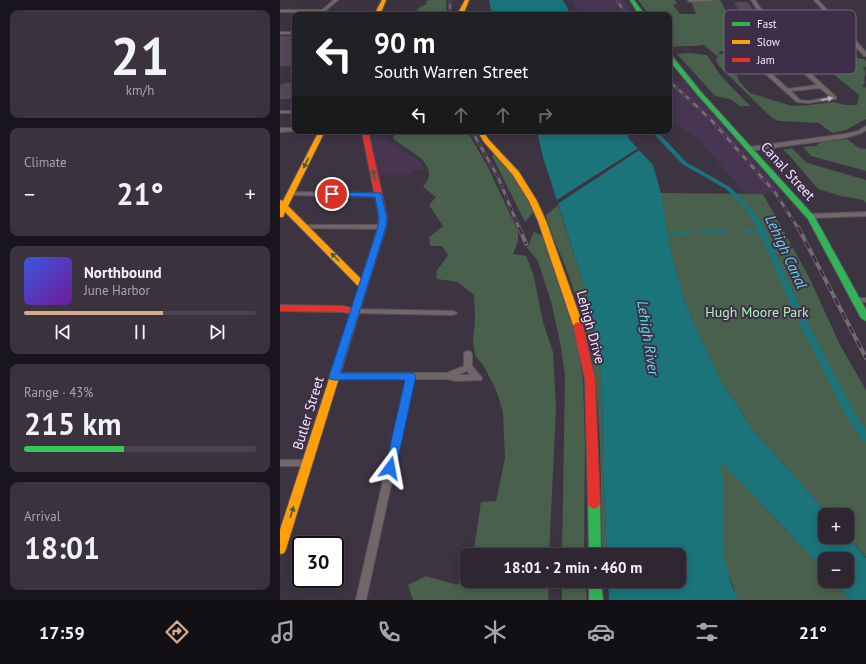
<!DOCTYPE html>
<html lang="en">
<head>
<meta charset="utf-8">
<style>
	:root { --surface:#2e2732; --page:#3a333e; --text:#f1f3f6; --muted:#a7a5ac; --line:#49444d; --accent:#d6ab8b }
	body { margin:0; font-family:"PT Sans",sans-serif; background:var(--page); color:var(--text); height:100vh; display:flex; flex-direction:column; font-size:15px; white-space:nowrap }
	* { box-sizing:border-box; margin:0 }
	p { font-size:13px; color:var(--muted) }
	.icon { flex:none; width:22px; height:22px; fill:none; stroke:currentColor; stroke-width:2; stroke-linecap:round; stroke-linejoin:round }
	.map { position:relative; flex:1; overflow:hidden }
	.side { display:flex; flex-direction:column; gap:10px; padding:10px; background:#19151c; width:280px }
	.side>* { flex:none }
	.hud { position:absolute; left:12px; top:12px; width:380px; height:122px; border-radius:8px; box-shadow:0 2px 10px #0003,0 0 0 1px var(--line); background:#202124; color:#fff; overflow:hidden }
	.tools { position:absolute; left:538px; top:508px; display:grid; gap:8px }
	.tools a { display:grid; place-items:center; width:36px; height:36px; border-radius:8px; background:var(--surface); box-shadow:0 2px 10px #0003,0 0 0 1px var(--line); font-size:20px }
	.speed { position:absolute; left:12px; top:536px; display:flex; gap:8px; font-size:20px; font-weight:700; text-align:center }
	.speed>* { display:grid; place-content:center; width:52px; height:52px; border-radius:50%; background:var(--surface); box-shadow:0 2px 10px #0003,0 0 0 1px var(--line); line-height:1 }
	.speed .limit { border:2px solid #111; border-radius:6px; background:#fff; color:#111 }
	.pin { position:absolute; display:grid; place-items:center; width:34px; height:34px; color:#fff; margin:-17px; border:2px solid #fff; border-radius:50%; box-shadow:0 1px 4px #0007 }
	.me { position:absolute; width:44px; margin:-22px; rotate:13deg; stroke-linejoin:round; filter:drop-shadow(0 0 3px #0008) }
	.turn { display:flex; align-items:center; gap:14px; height:84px; padding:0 16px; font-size:18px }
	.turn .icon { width:52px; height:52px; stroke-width:2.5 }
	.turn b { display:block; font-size:28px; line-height:34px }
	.lanes { display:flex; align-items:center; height:38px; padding:0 16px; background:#0003; justify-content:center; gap:20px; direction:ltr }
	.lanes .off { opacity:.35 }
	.big { font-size:30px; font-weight:700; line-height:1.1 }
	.side .card { flex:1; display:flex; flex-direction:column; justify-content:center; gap:6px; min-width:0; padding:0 14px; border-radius:8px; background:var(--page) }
	.side .dial { align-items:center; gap:0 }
	.dial b { font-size:52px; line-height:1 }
	.song { display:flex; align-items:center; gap:12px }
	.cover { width:48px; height:48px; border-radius:6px; background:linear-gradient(135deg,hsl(230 70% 55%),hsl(280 70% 35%)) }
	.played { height:4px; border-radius:2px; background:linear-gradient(90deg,var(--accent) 60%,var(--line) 60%) }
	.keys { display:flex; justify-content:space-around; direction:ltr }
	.heat { display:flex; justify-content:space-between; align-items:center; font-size:22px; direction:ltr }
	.charge { height:6px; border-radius:3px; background:linear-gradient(90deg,#34c759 43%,var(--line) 0) }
	.trip { position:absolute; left:180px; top:548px; width:226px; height:40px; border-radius:8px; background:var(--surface); box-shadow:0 2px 10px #0003,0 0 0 1px var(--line); font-weight:700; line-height:40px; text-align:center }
	.dock { display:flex; height:64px; justify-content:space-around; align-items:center; background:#121014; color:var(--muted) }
	.dock .icon { width:28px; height:28px }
	.dock .on { color:var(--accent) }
	.dock b { font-size:18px; color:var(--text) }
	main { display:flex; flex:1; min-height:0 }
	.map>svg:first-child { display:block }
	.built { fill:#473552 }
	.green { fill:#48604c }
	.water { fill:#1a747a }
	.pier { fill:#3d3442 }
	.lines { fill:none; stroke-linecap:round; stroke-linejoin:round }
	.stream { stroke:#1a747a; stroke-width:2.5 }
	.canal { fill:#1a747a; fill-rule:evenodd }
	.building { fill:#534959 }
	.street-casing { stroke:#5a525f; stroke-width:2 }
	.fast-casing { stroke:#5a525f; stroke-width:2 }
	.slow-casing { stroke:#5a525f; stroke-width:2 }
	.jam-casing { stroke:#5a525f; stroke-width:2 }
	.street { fill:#716768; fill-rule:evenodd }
	.fast { fill:#30b455; fill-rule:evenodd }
	.slow { fill:#ff9f0a; fill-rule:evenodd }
	.jam { fill:#e5322d; fill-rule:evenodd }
	.rail-far2-casing { stroke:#736b70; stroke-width:2.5 }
	.rail-far1-casing { stroke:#736b70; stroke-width:3 }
	.rail-casing { stroke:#736b70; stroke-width:4 }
	.rail-far2 { stroke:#3f2e48; stroke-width:1.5; stroke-dasharray:4.5; stroke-linecap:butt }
	.rail-far1 { stroke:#3f2e48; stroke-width:2; stroke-dasharray:6; stroke-linecap:butt }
	.rail { stroke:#3f2e48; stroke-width:2.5; stroke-dasharray:8; stroke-linecap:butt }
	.oneway { fill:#bab0b9 }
	.oneway2 { fill:#3a5d4d }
	.route { fill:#1a73e8; stroke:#114b97 }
	.labels { text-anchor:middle; stroke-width:4; stroke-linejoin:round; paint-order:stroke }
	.street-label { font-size:14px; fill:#f6ecfc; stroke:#3f2e48 }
	.park-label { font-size:14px; fill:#adf5b4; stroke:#3f2e48 }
	.water-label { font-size:15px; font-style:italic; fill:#5cdfe6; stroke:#3f2e48 }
	.key { fill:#3f2e48; stroke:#76677e; stroke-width:1 }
	.key-label { font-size:11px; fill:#f6ecfc }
</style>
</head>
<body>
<main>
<section class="side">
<div class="card dial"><b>21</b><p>km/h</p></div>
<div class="card"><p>Climate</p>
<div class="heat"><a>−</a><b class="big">21°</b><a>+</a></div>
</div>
<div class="card">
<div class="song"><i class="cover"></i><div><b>Northbound</b><p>June Harbor</p></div></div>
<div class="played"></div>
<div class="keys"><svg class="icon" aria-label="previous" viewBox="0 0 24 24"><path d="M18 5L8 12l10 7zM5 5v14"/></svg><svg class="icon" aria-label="pause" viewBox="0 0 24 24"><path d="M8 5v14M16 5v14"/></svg><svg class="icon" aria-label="next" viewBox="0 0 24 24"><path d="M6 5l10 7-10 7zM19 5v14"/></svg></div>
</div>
<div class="card"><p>Range · 43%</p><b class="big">215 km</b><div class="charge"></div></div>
<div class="card"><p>Arrival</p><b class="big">18:01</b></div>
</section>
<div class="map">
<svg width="586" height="600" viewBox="0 0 586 600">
	<rect width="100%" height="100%" fill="#3d3442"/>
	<path class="built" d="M292,0H344L354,15H300Z
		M389,68L397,82L402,81L400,77L502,193L467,195L418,139L389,119Z
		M102,137L138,160L145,169L133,171L131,175H99L90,138Z"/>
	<path class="green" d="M149,0H166L167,15H133L140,7L147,4L146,1Z
		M358,0H395L397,4L393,5L400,14H416L411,1L440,0L451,20L481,19L497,43L477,44V45L469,46L475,49L441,51L438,54H447L454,58H447L442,62L448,66L447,71L458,76V80L470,93L512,106L529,105L554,102L565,105H577L579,95L552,73L540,72L539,71L529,72L516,59H546L552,66L568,65L556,53H567L572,57L584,59L586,61V67H583C586,71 586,73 584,78L585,83L582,86L586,88V119L566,130L552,133L539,123L499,121L492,118L439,66L436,60L438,57L424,45C412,47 404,45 392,47L389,42V15H369Z
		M410,53L427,55L441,76L470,106H460L450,99L435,96L397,54Z
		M116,131H187L207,165L238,231V241L233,254L246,256L253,273L263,322L273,352L276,409L269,555H193L201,502L216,501L225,458L223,412L216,390L205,368L195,355L193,340L195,319L194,295L178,282L157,279L156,272L168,255L162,246H150L149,237L163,226L149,205L156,197L143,187C145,184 149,179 149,175C150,158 124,149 113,138Z
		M567,139L579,148L586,149V171L531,156L523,147L536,146L540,142Z
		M512,148L526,162L531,164L586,180V203L583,200L561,196L538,189L509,155L503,150Z
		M214,154L234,176L254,212L245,222L212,156Z
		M381,193L483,194L528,275L560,345L586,390V557L567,536V515H549L473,430L441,381L405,303L389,244Z
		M278,205L307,294L322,380L323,468L327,555H322C320,488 323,414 310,348C303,319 294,288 283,261C277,245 269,232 266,215Z
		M254,232L263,236L295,332L303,379L305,442L304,555H282L285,376L281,347L272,305L258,261L247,248Z
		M441,462L467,488L545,572V581H553L571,600H459C452,585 445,567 443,551C439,521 444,491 441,462Z
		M187,575V581H269L268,600H133L128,585L146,576L177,585Z
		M282,581H305L307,600H282Z"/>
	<path class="water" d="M209,0H283L291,15H212Z
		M257,131H347L349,139L373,165L381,193L389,244L405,303L441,381L473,430L549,515H545V537L567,536L586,558V600H571L553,581H567V559H545V572L467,488L441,462L443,481V551L451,584L459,600H329L328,581H399V555H327L323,468L322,380L307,294L263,157Z"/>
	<path class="pier" d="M360,147L361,149L276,205L275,201Z"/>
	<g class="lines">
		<path class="stream" d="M463,231H481
			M419,232L449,231
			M388,234L410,233"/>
		<path class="canal" d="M371,131H377L406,162L450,187L466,203L481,221L525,318L575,414L586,430V442L583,441L566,416L517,318L474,221L462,205L446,189L402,164Z"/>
	</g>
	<path class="building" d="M454,2H468L474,12L459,11Z
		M0,36H15V66H0Z
		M8,82L15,86V99H0V85Z"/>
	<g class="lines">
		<defs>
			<path id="street" d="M54,0H58L40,15L37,14L39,12H0V10H42Z
				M409,0H432L430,1L410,2L408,1Z
				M471,0H475L513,57L556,97V99L528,103L517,102L479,68V66H483L508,89L537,85L509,59ZM540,88L551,97L528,101L520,100L511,91Z
				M534,0H538L586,52V56H584Z
				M0,32H15V34H0Z
				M0,111H15V113H0Z
				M586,126V130L582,133L565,138L469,151L466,149L469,147L565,134L578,131Z
				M0,128H15V131H17L0,132Z
				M10,192L98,193L101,195L98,197L8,195V193Z
				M586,212V216L530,218L527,216L530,214Z
				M24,225H102L105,227L102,229L22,228L21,227L22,226Z
				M574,298H586V302H574L572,300Z
				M71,309L173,311L177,313L173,315L74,313L70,311Z
				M188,351L191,352L192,354V366L202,378L201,380L176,381L168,379H134L86,600H76L126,379H54L51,378L50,376L51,374L54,373H167L184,366V354L185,352ZM187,371L191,375H177Z
				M0,460H27L30,461L31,463L30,465L27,466H0Z"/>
			<path id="fast" d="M350,0H354L365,15H359Z
				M389,54L391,55L421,92L534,216L586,310V321L581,318L528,219L417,94L389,60Z
				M314,499L318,501L320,504L321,555H309L308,504L310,501Z
				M309,581H321L323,600H309Z"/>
			<path id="slow" d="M102,0H106L100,15H94Z
				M185,0H189L183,15H177Z
				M39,131H45L8,206L83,281L88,284L6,549L4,553L0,554V530L79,287L5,212L3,217H0V200L3,201Z
				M197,131H203L209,140L239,172L257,201L266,221L303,325L301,327H295L293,325L258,221L249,201L233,175L204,142Z"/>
			<path id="jam" d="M82,131H88L107,217L106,227L88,284L84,287L80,284L98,227L99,217Z
				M0,305L62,306L77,309L79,311L74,314L62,312L0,311Z
				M298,322L303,325L315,380L320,504L318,507L314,509L310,507L308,504L305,380L293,325Z"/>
		</defs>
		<use href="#street" class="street-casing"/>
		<use href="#fast" class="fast-casing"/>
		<use href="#slow" class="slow-casing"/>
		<use href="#jam" class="jam-casing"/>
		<use href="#street" class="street"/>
		<use href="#fast" class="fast"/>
		<use href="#slow" class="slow"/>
		<use href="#jam" class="jam"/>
		<defs>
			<path id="rail-far2" d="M170,0V15
				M337,0L346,15
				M389,81L410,100"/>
			<path id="rail-far1" d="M409,99L433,122L494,191L518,228
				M192,131L218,177L239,228"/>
			<path id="rail" d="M239,227L246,244
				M518,227L586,358"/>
		</defs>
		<use href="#rail-far2" class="rail-far2-casing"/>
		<use href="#rail-far1" class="rail-far1-casing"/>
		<use href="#rail" class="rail-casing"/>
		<use href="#rail-far2" class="rail-far2"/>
		<use href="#rail-far1" class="rail-far1"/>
		<use href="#rail" class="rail"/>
	</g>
	<defs><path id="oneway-solid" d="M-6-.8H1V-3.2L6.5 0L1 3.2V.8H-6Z"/></defs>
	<use class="oneway" href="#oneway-solid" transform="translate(547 99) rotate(-11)"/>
	<g class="oneway2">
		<use href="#oneway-solid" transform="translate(26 163) rotate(116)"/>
		<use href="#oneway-solid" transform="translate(94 175) rotate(-102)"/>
		<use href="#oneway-solid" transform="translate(55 257) rotate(-135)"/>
		<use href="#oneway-solid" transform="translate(12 512) rotate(-73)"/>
	</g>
	<path class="route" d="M52,192L101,193L107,218L106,227L60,373H131L134,374L136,376L116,468L114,471L110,472L106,471L105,468L125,380H54L50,379L49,376L98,227L99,218L95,197L49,196V193Z"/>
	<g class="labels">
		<g class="street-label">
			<text transform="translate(508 171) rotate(48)" y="5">Canal Street</text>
			<text transform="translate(311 327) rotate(75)" y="5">Lehigh Drive</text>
			<text transform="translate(28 413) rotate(-73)" y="5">Butler Street</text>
		</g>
		<g class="park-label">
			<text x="477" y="317">Hugh Moore Park</text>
		</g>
		<g class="water-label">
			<text transform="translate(506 252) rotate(65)" y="5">Lehigh Canal</text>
			<text transform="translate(368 338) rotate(81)" y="5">Lehigh River</text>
		</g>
	</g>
	<rect x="444" y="10" width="132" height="64" rx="6" class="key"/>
	<rect x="452" y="22" width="18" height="4" fill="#30b455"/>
	<rect x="452" y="40" width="18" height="4" fill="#ff9f0a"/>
	<rect x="452" y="58" width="18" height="4" fill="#e5322d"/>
	<g class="key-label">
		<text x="477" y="28">Fast</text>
		<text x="477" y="46">Slow</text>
		<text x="477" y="64">Jam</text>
	</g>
</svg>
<div class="tools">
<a>+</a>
<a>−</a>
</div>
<div class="speed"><div class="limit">30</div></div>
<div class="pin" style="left:52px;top:194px;background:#d93025"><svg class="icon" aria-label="arrive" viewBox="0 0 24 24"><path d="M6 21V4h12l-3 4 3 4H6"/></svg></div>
<svg class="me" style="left:110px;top:468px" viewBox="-20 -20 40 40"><path d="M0-17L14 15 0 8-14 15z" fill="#1a73e8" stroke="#fff" stroke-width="4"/></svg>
<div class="trip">18:01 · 2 min · 460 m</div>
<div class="hud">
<div class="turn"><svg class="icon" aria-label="left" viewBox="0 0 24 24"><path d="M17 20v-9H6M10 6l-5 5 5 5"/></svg><div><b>90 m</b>South Warren Street</div></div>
<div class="lanes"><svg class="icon" aria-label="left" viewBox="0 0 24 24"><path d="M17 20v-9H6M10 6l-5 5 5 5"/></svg><svg class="icon off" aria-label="ahead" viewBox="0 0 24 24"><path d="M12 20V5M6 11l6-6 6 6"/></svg><svg class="icon off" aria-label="ahead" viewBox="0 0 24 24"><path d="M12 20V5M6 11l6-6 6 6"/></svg><svg class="icon off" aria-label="right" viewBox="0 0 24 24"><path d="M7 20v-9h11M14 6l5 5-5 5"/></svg></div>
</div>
</div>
</main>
<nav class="dock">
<b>17:59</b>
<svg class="icon on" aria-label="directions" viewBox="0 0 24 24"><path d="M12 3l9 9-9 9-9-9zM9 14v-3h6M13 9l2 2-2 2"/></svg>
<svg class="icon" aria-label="music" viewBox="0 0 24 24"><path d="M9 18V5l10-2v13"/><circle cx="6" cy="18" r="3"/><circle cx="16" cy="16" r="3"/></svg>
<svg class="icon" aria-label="phone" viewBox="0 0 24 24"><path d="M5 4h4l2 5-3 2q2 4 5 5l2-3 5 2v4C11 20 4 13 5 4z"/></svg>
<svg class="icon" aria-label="climate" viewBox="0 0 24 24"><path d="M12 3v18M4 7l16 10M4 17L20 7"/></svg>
<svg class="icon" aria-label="car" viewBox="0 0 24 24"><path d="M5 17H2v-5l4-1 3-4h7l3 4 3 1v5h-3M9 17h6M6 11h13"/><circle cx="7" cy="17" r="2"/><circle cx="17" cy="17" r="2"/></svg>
<svg class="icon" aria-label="filters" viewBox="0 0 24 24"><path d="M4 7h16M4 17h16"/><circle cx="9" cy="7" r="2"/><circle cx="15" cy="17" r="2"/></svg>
<b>21°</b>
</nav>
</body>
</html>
